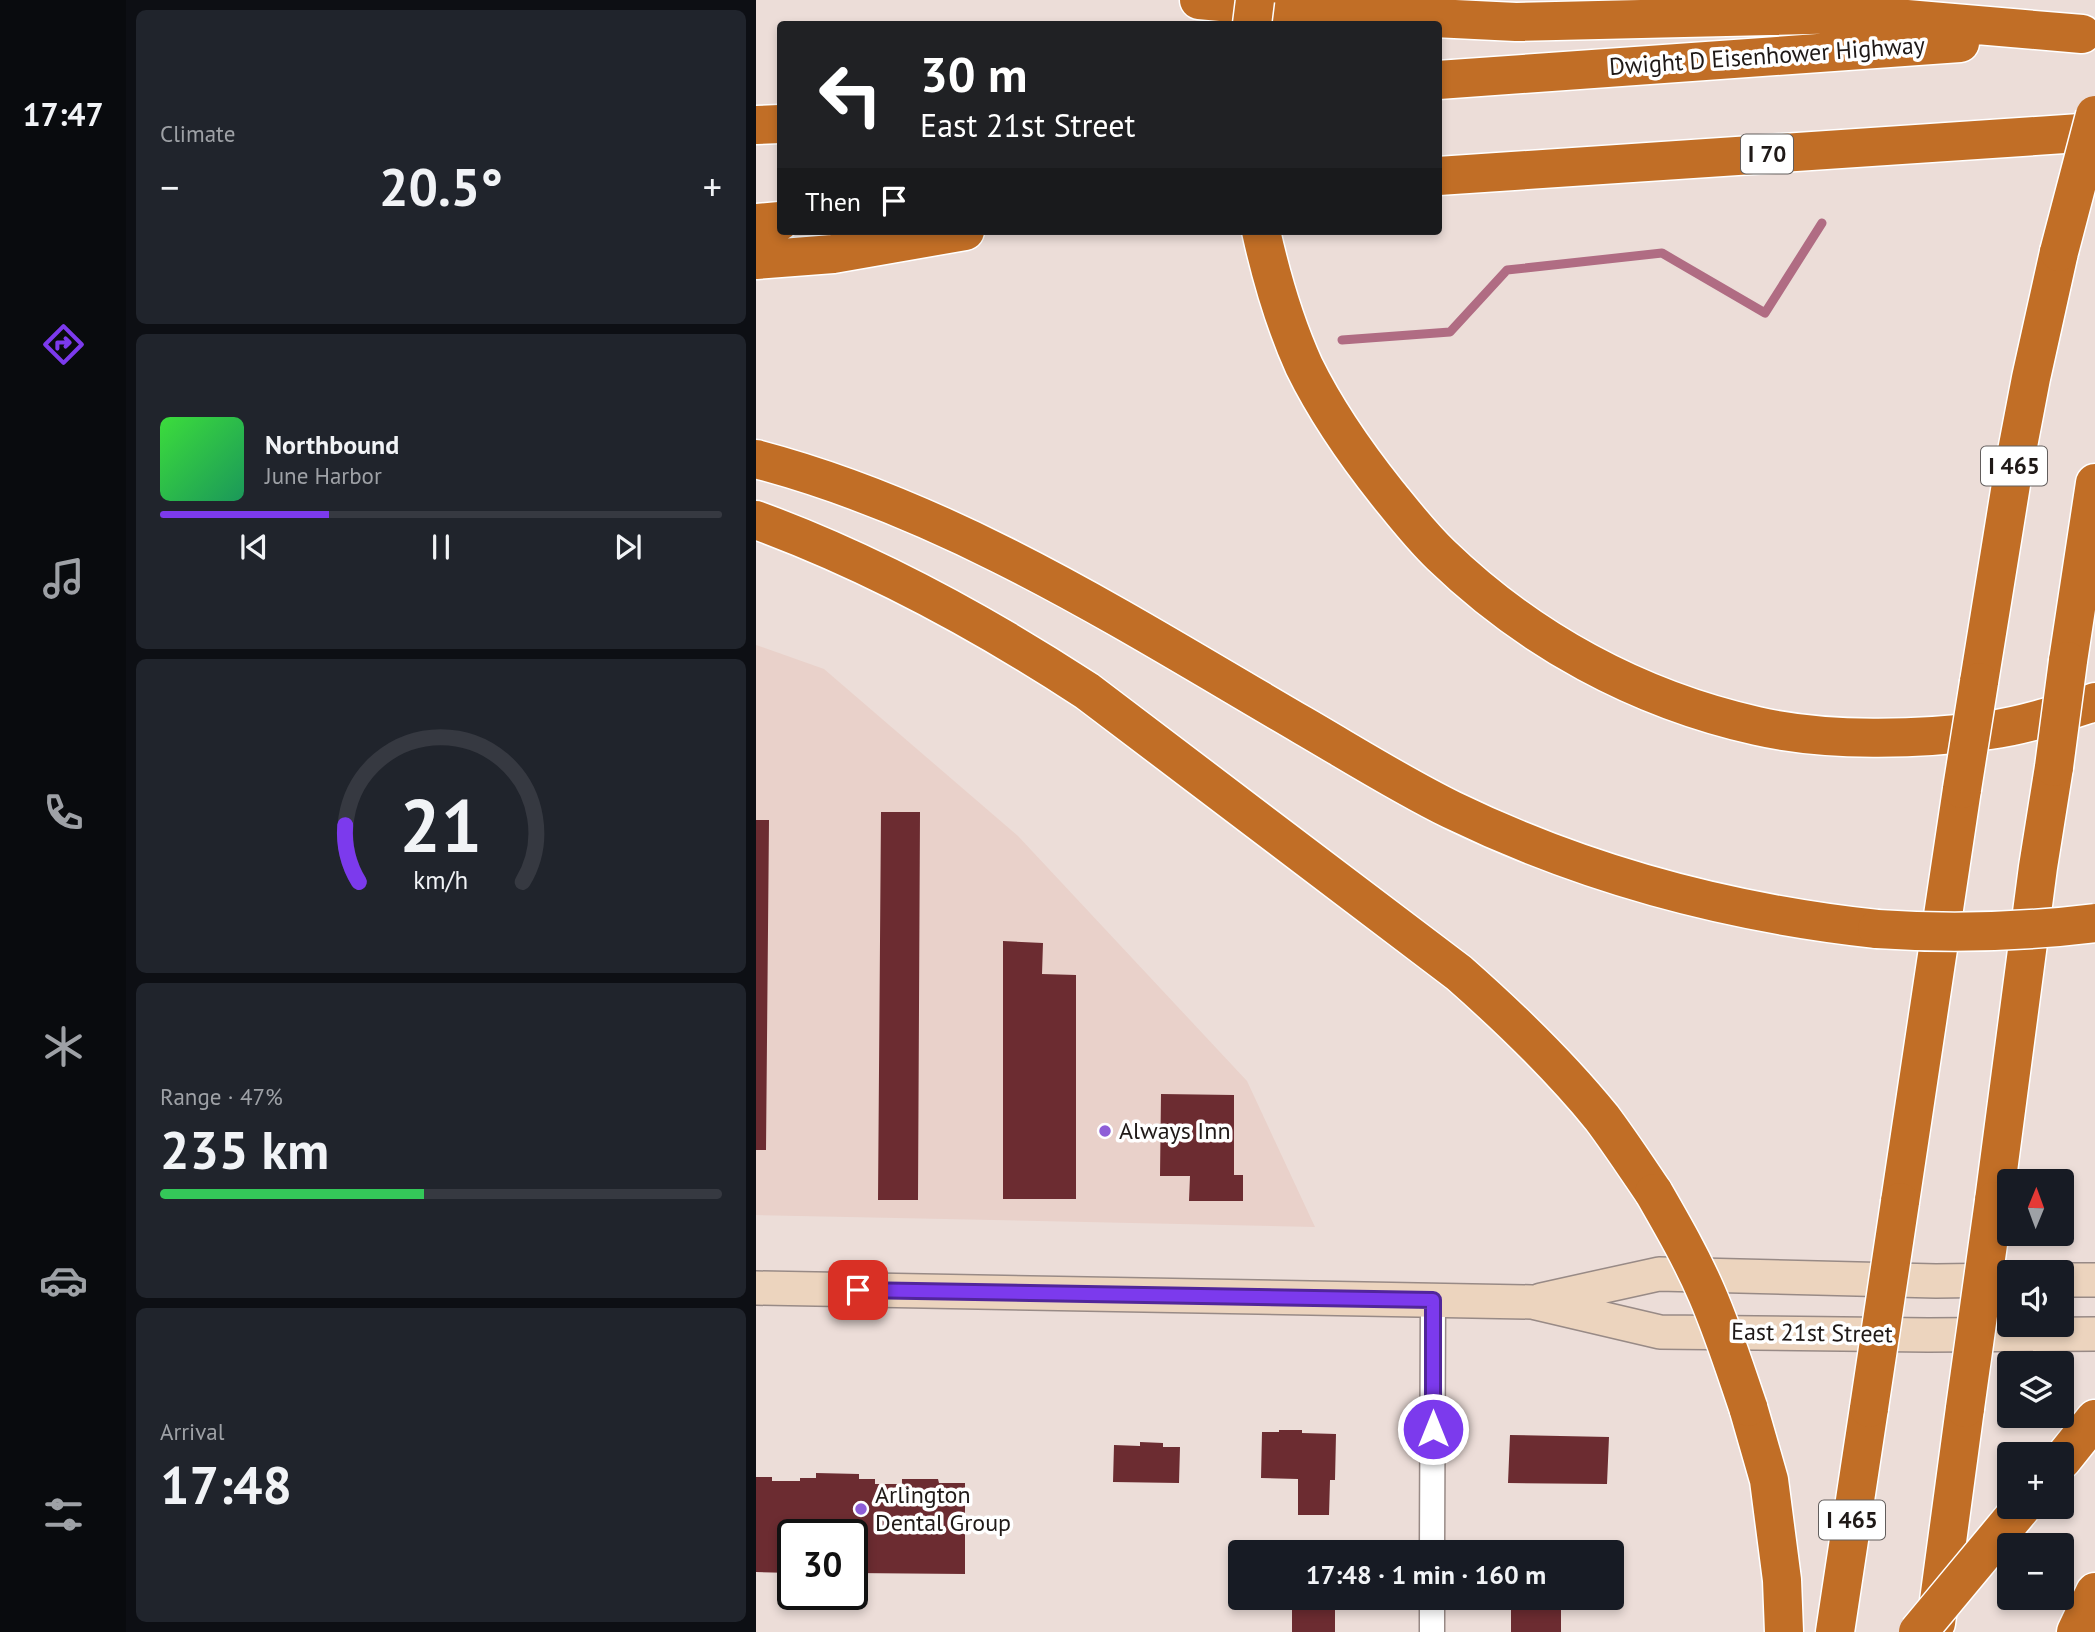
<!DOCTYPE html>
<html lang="en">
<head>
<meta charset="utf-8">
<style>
	:root { --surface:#171b24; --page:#20242c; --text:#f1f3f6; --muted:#9ea1a6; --line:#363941; --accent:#7c3aed }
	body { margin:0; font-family:"PT Sans",sans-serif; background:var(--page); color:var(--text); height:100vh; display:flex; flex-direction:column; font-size:26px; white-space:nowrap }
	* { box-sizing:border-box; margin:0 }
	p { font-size:23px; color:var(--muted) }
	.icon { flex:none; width:38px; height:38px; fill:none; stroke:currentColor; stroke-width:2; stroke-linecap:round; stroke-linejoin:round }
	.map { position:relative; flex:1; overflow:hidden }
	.side { display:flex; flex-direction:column; gap:10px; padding:10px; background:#0d0f14; width:630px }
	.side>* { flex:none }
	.guide { position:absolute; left:21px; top:21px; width:665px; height:214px; border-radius:7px; box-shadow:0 4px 10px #0003; background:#202124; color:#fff; overflow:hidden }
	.needle { width:46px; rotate:1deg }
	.buttons { position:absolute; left:1241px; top:1169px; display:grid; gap:14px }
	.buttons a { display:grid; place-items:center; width:77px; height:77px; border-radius:7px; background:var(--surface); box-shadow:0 4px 10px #0003; font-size:35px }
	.speed { position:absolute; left:21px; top:1519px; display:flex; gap:14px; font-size:35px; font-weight:700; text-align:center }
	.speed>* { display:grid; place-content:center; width:91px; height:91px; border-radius:50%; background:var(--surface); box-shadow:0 4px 10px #0003; line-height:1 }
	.speed .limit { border:4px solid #111; border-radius:10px; background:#fff; color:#111 }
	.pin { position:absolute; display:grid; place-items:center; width:60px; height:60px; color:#fff; margin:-30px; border-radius:14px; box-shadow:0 4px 10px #0006 }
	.me { position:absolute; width:77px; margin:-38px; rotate:0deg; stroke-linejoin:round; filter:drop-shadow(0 0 5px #0008) }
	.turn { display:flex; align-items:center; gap:24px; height:147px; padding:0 28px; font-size:32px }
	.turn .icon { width:91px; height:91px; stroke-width:2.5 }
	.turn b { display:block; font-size:49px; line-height:60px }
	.then { display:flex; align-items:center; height:66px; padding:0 28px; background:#0003; gap:14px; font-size:26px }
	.big { font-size:52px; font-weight:800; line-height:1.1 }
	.side .widget { flex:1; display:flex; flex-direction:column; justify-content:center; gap:10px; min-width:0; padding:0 24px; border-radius:10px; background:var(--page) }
	.side .dial { align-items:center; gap:0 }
	.dial svg { height:182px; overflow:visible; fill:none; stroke:var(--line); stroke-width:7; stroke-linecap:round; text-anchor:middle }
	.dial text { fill:var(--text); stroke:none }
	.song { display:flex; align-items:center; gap:21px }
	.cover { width:84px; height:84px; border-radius:10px; background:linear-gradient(135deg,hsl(120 70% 55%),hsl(150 70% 35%)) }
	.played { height:7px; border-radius:4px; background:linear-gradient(90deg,var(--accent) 30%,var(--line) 30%) }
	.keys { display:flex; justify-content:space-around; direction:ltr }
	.heat { display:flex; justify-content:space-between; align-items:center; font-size:38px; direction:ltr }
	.charge { height:10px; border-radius:5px; background:linear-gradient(90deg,#34c759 47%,var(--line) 0) }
	.trip { position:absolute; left:472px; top:1540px; width:396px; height:70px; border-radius:7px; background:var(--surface); box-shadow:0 4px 10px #0003; font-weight:800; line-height:70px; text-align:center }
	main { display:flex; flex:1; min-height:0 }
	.tabs { display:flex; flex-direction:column; width:126px; justify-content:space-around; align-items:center; background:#090b0e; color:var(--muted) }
	.tabs .icon { width:49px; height:49px }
	.tabs .active { color:var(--accent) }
	.tabs b { font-size:32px; color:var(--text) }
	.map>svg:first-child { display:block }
	.built { fill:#e9d1ca }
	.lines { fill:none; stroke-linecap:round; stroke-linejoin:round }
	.stream { stroke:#b06c83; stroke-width:9 }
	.building { fill:#6c2c31 }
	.street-casing { stroke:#988a86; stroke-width:27 }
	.secondary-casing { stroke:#988a86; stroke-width:36 }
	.highway-casing { stroke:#fff; stroke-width:41 }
	.street { stroke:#fff; stroke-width:24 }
	.secondary { stroke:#ecd4be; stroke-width:33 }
	.highway { stroke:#c16e26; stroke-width:38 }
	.highway-bridge-casing { stroke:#fff; stroke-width:41; stroke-linecap:butt }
	.highway-bridge { stroke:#c16e26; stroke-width:38 }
	.route-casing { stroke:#51269a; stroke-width:18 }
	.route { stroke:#7c3aed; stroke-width:12 }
	.poi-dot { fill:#8e5ed7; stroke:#fff; stroke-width:2.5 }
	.labels { text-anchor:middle; stroke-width:7; stroke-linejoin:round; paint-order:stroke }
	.shield { fill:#fff; stroke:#625e5d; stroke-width:2 }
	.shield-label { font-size:23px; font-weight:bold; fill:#1f1917 }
	.street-label { font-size:24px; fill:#1f1917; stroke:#fff }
	.poi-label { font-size:24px; fill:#1f1917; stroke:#fff; text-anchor:start }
</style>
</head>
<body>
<main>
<nav class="tabs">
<b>17:47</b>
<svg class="icon active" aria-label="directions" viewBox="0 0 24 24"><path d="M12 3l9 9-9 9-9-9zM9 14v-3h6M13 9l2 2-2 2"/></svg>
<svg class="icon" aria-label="music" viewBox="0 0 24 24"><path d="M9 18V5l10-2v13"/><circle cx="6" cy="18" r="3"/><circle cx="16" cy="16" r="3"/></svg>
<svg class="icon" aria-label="phone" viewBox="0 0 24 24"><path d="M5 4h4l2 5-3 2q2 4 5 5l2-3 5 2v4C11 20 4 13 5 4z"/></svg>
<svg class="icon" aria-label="climate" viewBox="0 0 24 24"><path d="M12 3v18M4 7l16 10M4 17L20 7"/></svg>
<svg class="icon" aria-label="car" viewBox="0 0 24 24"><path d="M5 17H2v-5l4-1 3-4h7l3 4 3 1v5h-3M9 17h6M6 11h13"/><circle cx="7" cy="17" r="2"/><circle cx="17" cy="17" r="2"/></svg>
<svg class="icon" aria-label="filters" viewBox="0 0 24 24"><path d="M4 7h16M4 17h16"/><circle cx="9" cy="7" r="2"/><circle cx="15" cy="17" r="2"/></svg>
</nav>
<section class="side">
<div class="widget"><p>Climate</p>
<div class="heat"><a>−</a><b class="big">20.5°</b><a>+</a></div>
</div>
<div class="widget">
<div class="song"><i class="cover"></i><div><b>Northbound</b><p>June Harbor</p></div></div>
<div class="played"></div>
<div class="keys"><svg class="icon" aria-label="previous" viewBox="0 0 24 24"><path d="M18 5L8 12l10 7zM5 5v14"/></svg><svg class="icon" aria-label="pause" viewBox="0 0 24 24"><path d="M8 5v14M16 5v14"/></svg><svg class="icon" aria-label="next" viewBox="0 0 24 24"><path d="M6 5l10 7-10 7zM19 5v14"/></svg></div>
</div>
<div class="widget dial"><svg viewBox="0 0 100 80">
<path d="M14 69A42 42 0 1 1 86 69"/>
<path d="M14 69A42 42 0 0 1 8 44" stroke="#7c3aed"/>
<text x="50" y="56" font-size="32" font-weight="700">21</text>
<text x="50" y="72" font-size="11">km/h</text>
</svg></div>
<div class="widget"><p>Range · 47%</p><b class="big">235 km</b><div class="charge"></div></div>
<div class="widget"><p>Arrival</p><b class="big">17:48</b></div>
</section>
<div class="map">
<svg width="1339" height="1632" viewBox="0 0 1339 1632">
	<rect width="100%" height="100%" fill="#ecddd8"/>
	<path class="built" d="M0,645L68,669L262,836L491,1081L559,1227L0,1215Z"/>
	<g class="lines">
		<path class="stream" d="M586,340L694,332L751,270L906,253L1009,313L1066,223"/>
	</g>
	<path class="building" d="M125,812H164L162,1200H122Z
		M0,820H13L10,1150H0Z
		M247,941L287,943L286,974L320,975V1199H247Z
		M405,1094L478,1095V1175H487V1201H433L434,1176H404Z
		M523,1430H546V1433L580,1434L579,1480H574L573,1515H542V1479L505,1478L506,1432H523Z
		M754,1435L853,1437L851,1484L752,1483Z
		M384,1442L407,1443V1447H424L423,1483L357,1482L358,1445L384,1446Z
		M60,1473L103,1474V1479H119V1484H146V1479H182L183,1483H209V1574L96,1573V1535H37V1573L0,1572V1477H16V1481H44V1478H60Z
		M536,1548H579V1552H536Z
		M536,1598H579V1632H536Z
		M755,1598H805V1632H755Z"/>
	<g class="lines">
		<defs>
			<path id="street" d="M676,1552L677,1300
				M676,1632V1598"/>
			<path id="secondary" d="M1306,1280H1339
				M0,1288L776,1302L904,1332L1172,1335L1339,1334
				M785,1300L903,1274L1180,1281L1253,1280"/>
			<path id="highway" d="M443,0L597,14L760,22L1093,14L1326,34
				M682,80L1204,43
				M0,125L24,124
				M682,176L1339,132
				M0,223L24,221
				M505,231C515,276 529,324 548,366C570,411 600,454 631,493C648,514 665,536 685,555C773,640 881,699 1001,726C1071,742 1163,740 1234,730C1270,725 1305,713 1339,702
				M0,260L77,254L209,231
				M0,459C198,511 371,623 546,725C596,754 645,785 696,810C830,875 973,913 1121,929
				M0,520C117,563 227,623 331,691L703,973C754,1018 803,1065 846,1118C864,1142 881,1168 898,1193
				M1312,661L1339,483
				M1223,682L1257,472L1275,378L1303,252
				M1238,1201L1282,867L1298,767
				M1144,1202L1206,789
				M992,1407L1013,1480L1026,1580L1028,1632
				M1306,1460L1339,1419
				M1180,1623L1209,1408
				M1079,1632L1113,1408
				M1320,1632L1339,1592"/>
		</defs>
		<use href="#street" class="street-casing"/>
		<use href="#secondary" class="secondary-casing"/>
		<use href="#highway" class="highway-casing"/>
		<use href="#street" class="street"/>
		<use href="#secondary" class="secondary"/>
		<use href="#highway" class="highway"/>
		<defs>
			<path id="highway-bridge" d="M496,24L499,0
				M1303,252L1339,115
				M1298,767L1312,661
				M1206,789L1223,682
				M1121,929C1194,934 1266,932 1339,923
				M898,1193C917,1226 936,1259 951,1294C967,1331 979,1369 992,1407
				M1113,1408L1144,1202
				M1209,1408L1238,1201
				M1162,1632L1266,1507"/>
		</defs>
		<use href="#highway-bridge" class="highway-bridge-casing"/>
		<use href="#highway-bridge" class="highway-bridge"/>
	</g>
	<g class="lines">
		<defs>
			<path id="route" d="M102,1290L677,1300V1429"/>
		</defs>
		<use href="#route" class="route-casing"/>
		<use href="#route" class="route"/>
	</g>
	<g class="poi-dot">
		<circle cx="349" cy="1131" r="7"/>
		<circle cx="105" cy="1509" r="7"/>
	</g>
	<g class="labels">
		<g class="shield">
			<rect x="985" y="134.5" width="52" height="39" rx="5"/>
			<rect x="1225" y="446.5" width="66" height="39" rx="5"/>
			<rect x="1063" y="1500.5" width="66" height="39" rx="5"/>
		</g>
		<g class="shield-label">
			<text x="1011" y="162">I 70</text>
			<text x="1258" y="474">I 465</text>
			<text x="1096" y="1528">I 465</text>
		</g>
		<g class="street-label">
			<text transform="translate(1011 56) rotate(-4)" y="8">Dwight D Eisenhower Highway</text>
			<text transform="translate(1056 1333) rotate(1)" y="8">East 21st Street</text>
		</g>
		<g class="poi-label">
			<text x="363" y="1139">Always Inn</text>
			<text x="119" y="1503">Arlington<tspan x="119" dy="28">Dental Group</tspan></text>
		</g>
	</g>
</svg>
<div class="buttons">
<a><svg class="needle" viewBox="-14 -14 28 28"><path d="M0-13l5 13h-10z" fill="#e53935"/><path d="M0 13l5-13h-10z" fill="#9ea1a6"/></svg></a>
<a><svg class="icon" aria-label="sound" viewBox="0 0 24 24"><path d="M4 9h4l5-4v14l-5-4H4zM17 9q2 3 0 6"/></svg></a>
<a><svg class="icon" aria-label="layers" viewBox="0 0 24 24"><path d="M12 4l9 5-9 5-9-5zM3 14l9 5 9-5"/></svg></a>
<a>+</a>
<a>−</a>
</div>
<div class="speed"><div class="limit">30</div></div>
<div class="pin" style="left:102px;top:1290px;background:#d93025"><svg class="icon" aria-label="arrive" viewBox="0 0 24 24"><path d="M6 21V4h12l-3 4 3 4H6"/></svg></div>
<svg class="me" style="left:677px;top:1429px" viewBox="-20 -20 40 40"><circle r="17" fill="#7c3aed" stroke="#fff" stroke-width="3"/><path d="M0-11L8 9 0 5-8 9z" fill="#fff"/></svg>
<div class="trip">17:48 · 1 min · 160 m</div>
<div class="guide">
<div class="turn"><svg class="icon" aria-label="left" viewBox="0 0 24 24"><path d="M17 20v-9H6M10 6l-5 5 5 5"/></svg><div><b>30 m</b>East 21st Street</div></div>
<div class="then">Then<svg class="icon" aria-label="arrive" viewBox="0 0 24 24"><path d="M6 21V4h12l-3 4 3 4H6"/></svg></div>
</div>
</div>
</main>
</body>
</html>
